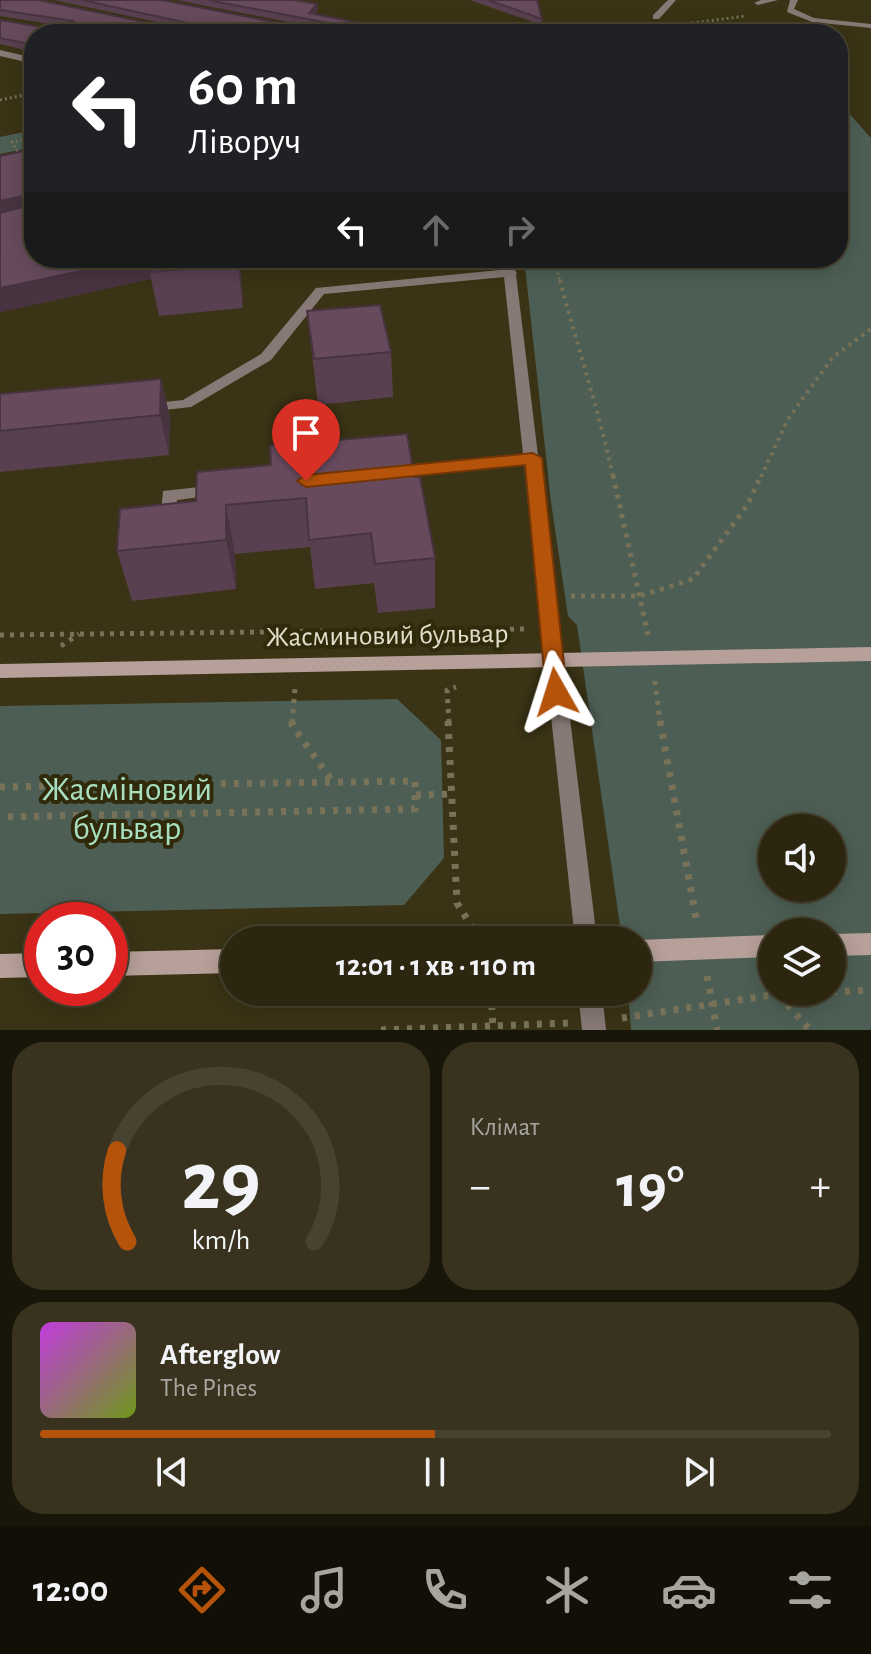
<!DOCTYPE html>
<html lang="uk">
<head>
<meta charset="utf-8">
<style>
	:root { --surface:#2c2610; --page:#38321e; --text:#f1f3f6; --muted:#a6a59f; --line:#484330; --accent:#b45309 }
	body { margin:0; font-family:"Alegreya Sans",sans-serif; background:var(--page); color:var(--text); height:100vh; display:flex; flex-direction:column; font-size:30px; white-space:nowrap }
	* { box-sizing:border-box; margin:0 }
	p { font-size:26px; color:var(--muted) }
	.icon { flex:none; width:44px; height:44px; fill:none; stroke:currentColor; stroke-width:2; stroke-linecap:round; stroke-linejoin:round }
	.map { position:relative; height:1030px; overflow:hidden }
	.sheet { display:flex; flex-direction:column; gap:12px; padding:12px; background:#181509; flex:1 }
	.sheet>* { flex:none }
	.hud { position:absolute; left:24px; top:24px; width:824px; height:244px; border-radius:32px; box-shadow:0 4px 20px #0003,0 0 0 2px var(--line); background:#202124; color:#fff; overflow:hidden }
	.fabs { position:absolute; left:758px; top:814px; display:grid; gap:16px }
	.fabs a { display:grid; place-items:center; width:88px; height:88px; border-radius:50%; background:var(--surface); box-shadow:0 4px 20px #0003,0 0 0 2px var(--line); font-size:40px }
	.speed { position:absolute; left:24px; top:902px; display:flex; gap:16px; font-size:40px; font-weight:700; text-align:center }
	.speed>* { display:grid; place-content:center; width:104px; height:104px; border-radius:50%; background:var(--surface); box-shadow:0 4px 20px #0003,0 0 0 2px var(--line); line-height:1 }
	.speed .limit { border:12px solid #d22; background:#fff; color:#111 }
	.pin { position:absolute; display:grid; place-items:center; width:68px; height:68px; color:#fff; margin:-82px -34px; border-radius:50% 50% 50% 0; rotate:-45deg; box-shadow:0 0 8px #0007 }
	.pin .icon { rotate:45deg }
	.me { position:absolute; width:88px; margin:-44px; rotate:354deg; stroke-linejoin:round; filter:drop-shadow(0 0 6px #0008) }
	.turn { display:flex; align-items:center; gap:28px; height:168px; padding:0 32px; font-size:36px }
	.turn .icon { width:104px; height:104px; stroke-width:2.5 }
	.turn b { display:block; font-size:56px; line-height:68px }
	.lanes { display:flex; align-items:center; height:76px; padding:0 32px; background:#0003; justify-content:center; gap:40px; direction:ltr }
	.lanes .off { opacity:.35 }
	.big { font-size:60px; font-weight:600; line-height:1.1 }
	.sheet .tile { flex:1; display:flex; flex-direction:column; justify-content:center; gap:12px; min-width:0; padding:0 28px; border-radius:32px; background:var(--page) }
	.sheet .dial { align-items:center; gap:0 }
	.dial svg { height:208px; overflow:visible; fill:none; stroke:var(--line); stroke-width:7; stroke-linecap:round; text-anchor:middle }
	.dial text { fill:var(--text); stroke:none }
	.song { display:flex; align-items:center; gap:24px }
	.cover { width:96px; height:96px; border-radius:12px; background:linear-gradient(135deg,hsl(290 70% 55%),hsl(80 70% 35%)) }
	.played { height:8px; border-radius:4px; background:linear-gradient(90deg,var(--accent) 50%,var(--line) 50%) }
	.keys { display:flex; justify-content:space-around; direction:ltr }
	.heat { display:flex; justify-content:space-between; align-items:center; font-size:44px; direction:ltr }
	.sheet .tiles { flex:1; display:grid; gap:12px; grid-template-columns:1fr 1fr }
	.tile:last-child { grid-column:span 2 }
	.trip { position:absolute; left:220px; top:926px; width:432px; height:80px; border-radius:40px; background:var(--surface); box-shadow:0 4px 20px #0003,0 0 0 2px var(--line); font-weight:600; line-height:80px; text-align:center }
	.tabs { display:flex; height:128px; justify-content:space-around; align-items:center; background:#120f06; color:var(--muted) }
	.tabs .icon { width:56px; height:56px }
	.tabs .on { color:var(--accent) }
	.tabs b { font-size:36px; color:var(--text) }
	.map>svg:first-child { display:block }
	.green { fill:#4d5f54; fill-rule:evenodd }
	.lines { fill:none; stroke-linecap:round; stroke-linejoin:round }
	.path-far3 { stroke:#777258; stroke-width:3; stroke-dasharray:2 3; stroke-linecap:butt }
	.path-far2 { stroke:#777258; stroke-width:4; stroke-dasharray:3 5; stroke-linecap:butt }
	.path-far1 { stroke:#777258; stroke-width:5; stroke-dasharray:4 6; stroke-linecap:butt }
	.path { stroke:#777258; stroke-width:7; stroke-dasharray:5 8; stroke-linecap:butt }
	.lane { fill:#877975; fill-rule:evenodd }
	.street { fill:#877975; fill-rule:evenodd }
	.secondary { fill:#b7a099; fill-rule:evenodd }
	.wall { fill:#594050 }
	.shaded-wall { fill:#483441 }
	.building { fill:#674b5d; stroke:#483441; stroke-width:2 }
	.route { fill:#b45309; stroke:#753606; stroke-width:2 }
	.labels { text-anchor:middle; stroke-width:8; stroke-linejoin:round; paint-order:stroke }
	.street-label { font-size:28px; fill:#e2decc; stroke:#30290a }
	.near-park-label { font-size:34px; fill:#a7e0c0; stroke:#30290a }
</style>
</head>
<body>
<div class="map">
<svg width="871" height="1030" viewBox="0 0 871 1030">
	<rect width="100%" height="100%" fill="#3a3315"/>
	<path class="green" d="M838,101L871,138V1030H631L628,992H638V940H622L577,625L568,616L551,502L524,258H838ZM772,828H832V888H772ZM772,932H832V992H772Z
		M34,130V147L0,154V137Z
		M397,699L441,740L444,858L404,905L0,914V706Z"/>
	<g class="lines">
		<path class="path-far3" d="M677,25L746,16
			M677,34L693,24
			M0,100L34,93
			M20,156L12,142L34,138
			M554,258L560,282"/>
		<path class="path-far2" d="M560,280C577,346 599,410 613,477
			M761,477L788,419L833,357L871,329"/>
		<path class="path-far1" d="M613,475L648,635
			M571,596H640L693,579L748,504L761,475
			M0,635L525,629
			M61,646L79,634
			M655,681L660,723
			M292,723L295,688
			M449,723L447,690L456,687"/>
		<path class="path" d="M292,721V725L332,781
			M448,721L457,903L480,940
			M660,721L697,923
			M0,787L415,781V809L0,817
			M416,795L453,794
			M707,976L717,1030
			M491,992L493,1030
			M832,992L871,990
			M779,995L810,1030
			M622,1018L778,994L831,992
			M381,1030L568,1023"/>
		<path class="lane" d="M668,0H676L659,19H653V15Z
			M761,0H778L758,5L754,3Z
			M790,0H798L794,9L814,18L871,24V28L812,22L787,12Z
			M511,269L517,273L515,276L324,294L271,360L191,407L146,412L139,408L146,404L183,400L261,354L316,288Z
			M533,453L538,455L541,458L538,461L391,477L383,472L391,467Z
			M217,485L223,486L225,490L223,494L177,500L174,528H162L160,524L163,491Z"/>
		<path class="street" d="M0,50L34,58V64L0,56Z
			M502,258H514L597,940H575Z
			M578,992H602L606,1030H582Z"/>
		<path class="secondary" d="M871,647V661L0,678V664Z
			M871,933V955L832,956V934Z
			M772,935V957L638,962V940Z
			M234,949V973L110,976V952Z
			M42,953V977L0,978V954Z"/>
	</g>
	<path class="wall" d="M0,0L182,30H194L54,0H161L315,30L324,29L176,0H293L318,10L314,14L417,34H34V52L0,44V20L58,30H77L74,28L0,16Z
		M470,0H537L542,19V25Z
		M34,149V258H149L150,264L239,258L243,308L159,316L151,279L0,312V156Z
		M357,258H408L358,262Z
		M307,311L391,352L393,397L318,405Z
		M161,379L170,418L169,455L0,472V394Z
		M414,477L435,558V608L378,613L374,583L315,589L310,547L235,554L236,589L132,601L117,551L120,509Z"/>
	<path class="shaded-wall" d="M317,4L318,10L309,19V13Z
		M27,195L33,215L0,223V201Z
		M143,258H149L152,272H150L151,279L0,312V288Z
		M237,258H239L241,271L243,308Z
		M161,379L170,418L169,455L160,415Z
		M226,505L235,554L236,589L226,540Z"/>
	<path class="building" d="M0,0H38L182,30H199L201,26L82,0H161L315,30L336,28L333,24L208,0H293L317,4L309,13L417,34H34V45L0,38V20L58,30H76L79,27L73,21L0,10Z
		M488,0H537L542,19Z
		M34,149V258H143L0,288V213L30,205L31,197L27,195L0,201V156Z
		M151,258H237V265L150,272Z
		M380,305L391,352L314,359L307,311Z
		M161,379L160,415L0,431V394Z
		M407,434L414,477H420L435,558L375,564L371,533L309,540L306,498L226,505V540L117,551L120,509L196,501L197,472L271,465L270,446Z"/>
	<path class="route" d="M533,453L542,458L567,692L564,698L556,701L549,698L546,692L525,465L306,487L297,481L306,475Z"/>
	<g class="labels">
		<g class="street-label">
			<text transform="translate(387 634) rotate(-1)" y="10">Жасминовий бульвар</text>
		</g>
		<g class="near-park-label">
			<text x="127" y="800">Жасміновий<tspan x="127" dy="39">бульвар</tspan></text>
		</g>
	</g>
</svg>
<div class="fabs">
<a><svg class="icon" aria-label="sound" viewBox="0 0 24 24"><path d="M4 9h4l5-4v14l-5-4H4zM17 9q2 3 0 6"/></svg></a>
<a><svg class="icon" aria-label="layers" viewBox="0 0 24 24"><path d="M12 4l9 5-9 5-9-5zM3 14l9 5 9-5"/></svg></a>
</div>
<div class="speed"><div class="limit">30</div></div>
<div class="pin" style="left:306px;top:481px;background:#d93025"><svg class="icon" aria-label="arrive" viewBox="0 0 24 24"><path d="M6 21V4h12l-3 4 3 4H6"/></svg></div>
<svg class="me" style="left:556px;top:692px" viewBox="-20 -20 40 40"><path d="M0-17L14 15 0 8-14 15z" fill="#b45309" stroke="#fff" stroke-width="4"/></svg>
<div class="trip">12:01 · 1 хв · 110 m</div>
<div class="hud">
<div class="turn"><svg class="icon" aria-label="left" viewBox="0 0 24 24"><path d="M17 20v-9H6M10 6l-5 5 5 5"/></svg><div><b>60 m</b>Ліворуч</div></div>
<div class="lanes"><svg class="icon" aria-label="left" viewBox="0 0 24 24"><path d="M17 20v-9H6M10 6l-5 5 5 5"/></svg><svg class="icon off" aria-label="ahead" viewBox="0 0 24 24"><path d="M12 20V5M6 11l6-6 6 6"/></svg><svg class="icon off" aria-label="right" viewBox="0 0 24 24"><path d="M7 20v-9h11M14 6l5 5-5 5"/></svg></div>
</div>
</div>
<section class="sheet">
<div class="tiles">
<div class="tile dial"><svg viewBox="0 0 100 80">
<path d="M14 69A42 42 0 1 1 86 69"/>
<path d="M14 69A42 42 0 0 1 10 34" stroke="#b45309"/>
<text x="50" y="56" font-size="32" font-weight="700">29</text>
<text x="50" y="72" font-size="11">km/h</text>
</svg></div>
<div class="tile"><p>Клімат</p>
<div class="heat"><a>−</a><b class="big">19°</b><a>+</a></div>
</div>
<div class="tile">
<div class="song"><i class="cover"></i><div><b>Afterglow</b><p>The Pines</p></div></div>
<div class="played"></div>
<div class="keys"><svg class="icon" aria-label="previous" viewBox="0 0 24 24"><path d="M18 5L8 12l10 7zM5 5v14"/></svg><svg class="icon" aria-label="pause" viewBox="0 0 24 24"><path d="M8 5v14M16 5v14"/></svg><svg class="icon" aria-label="next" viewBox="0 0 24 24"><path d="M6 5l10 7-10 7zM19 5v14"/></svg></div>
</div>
</div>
</section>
<nav class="tabs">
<b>12:00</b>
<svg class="icon on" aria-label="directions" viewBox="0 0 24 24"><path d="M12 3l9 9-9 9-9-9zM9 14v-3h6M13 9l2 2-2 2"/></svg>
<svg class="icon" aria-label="music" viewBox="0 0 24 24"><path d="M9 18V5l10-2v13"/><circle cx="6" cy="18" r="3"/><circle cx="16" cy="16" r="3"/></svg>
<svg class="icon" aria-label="phone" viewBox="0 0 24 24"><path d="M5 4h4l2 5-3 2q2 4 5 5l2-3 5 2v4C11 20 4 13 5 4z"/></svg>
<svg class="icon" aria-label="climate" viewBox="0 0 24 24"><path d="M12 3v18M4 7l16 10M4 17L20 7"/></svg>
<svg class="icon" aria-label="car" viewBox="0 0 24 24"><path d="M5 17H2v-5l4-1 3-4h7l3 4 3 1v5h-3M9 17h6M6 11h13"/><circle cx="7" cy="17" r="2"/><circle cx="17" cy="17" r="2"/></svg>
<svg class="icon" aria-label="filters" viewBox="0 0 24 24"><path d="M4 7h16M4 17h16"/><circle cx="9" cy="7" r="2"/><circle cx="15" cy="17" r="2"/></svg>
</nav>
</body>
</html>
